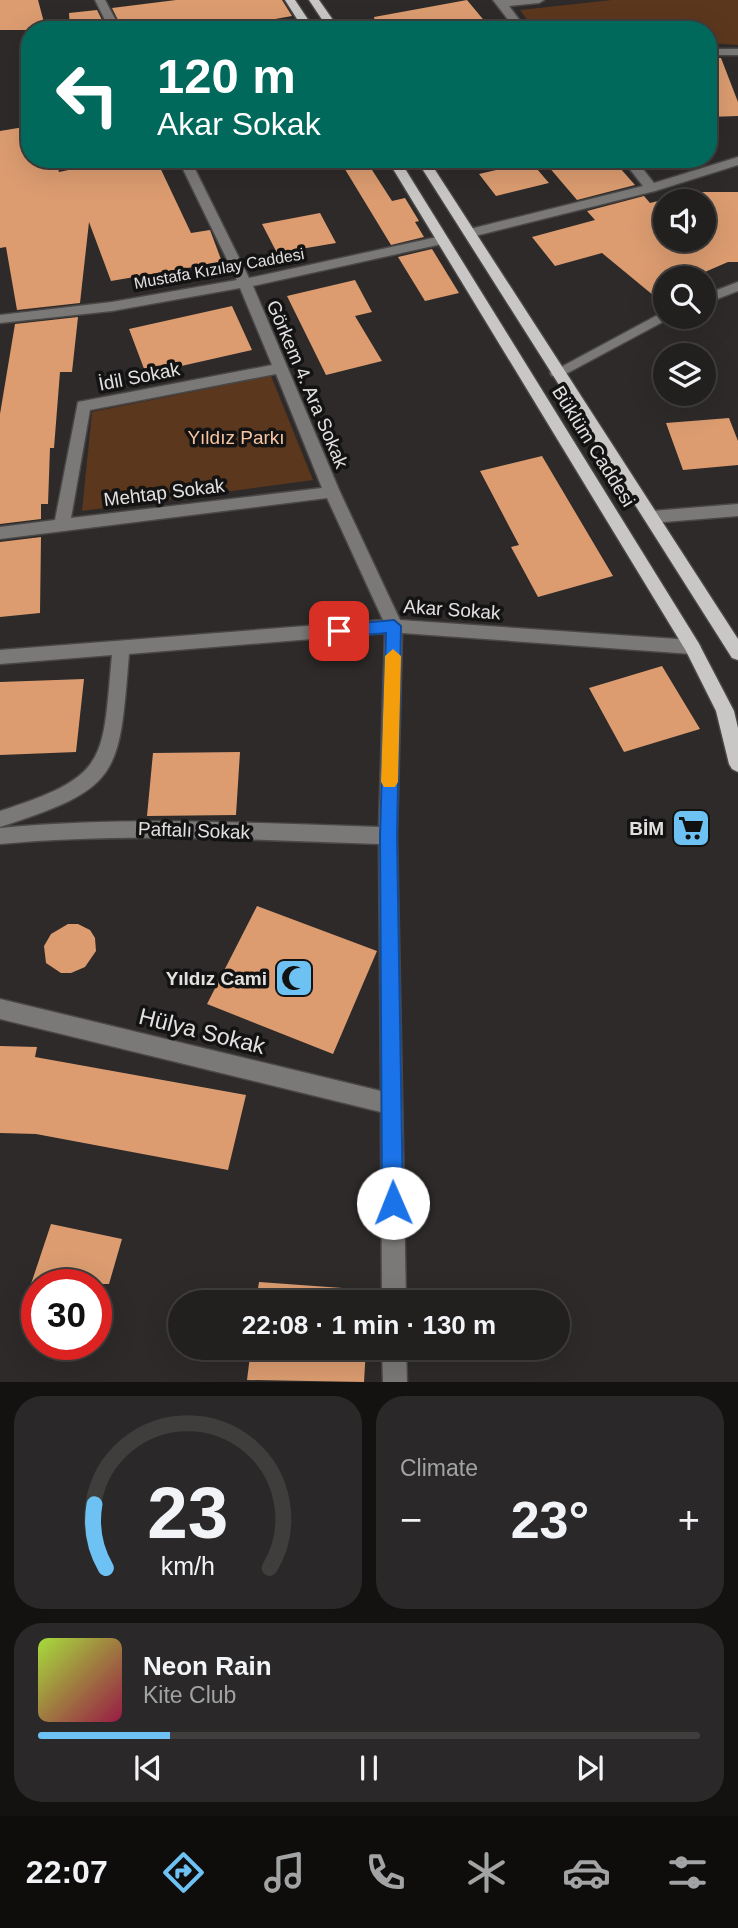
<!DOCTYPE html>
<html lang="en">
<head>
<meta charset="utf-8">
<style>
	:root { --surface:#22201f; --page:#2a2828; --text:#f1f3f6; --muted:#a2a3a4; --line:#3f3e3d; --accent:#6dc2f3 }
	body { margin:0; font-family:Helvetica,sans-serif; background:var(--page); color:var(--text); height:100vh; display:flex; flex-direction:column; font-size:26px; white-space:nowrap }
	* { box-sizing:border-box; margin:0 }
	p { font-size:23px; color:var(--muted) }
	.icon { flex:none; width:38px; height:38px; fill:none; stroke:currentColor; stroke-width:2; stroke-linecap:round; stroke-linejoin:round }
	.map { position:relative; height:1382px; overflow:hidden }
	.sheet { display:flex; flex-direction:column; gap:14px; padding:14px; background:#131211; flex:1 }
	.sheet>* { flex:none }
	.guide { position:absolute; left:21px; top:21px; width:696px; height:147px; border-radius:28px; box-shadow:0 7px 28px #0002,0 0 0 2px var(--line); background:#00695c; color:#fff; overflow:hidden }
	.fabs { position:absolute; left:653px; top:189px; display:grid; gap:14px }
	.fabs a { display:grid; place-items:center; width:63px; height:63px; border-radius:50%; background:var(--surface); box-shadow:0 7px 28px #0002,0 0 0 2px var(--line); font-size:35px }
	.speed { position:absolute; left:21px; top:1269px; display:flex; gap:14px; font-size:35px; font-weight:700; text-align:center }
	.speed>* { display:grid; place-content:center; width:91px; height:91px; border-radius:50%; background:var(--surface); box-shadow:0 7px 28px #0002,0 0 0 2px var(--line); line-height:1 }
	.speed .limit { border:10px solid #d22; background:#fff; color:#111 }
	.pin { position:absolute; display:grid; place-items:center; width:60px; height:60px; color:#fff; margin:-30px; border-radius:14px; box-shadow:0 4px 10px #0006 }
	.me { position:absolute; width:77px; margin:-38px; rotate:359deg; stroke-linejoin:round; filter:drop-shadow(0 0 5px #0008) }
	.turn { display:flex; align-items:center; gap:24px; height:147px; padding:0 21px; font-size:32px }
	.turn .icon { width:91px; height:91px; stroke-width:2.5 }
	.turn b { display:block; font-size:49px; line-height:60px }
	.big { font-size:52px; font-weight:800; line-height:1.1 }
	.sheet .widget { flex:1; display:flex; flex-direction:column; justify-content:center; gap:10px; min-width:0; padding:0 24px; border-radius:28px; background:var(--page) }
	.sheet .dial { align-items:center; gap:0 }
	.dial svg { height:182px; overflow:visible; fill:none; stroke:var(--line); stroke-width:7; stroke-linecap:round; text-anchor:middle }
	.dial text { fill:var(--text); stroke:none }
	.song { display:flex; align-items:center; gap:21px }
	.cover { width:84px; height:84px; border-radius:10px; background:linear-gradient(135deg,hsl(80 70% 55%),hsl(340 70% 35%)) }
	.played { height:7px; border-radius:4px; background:linear-gradient(90deg,var(--accent) 20%,var(--line) 20%) }
	.keys { display:flex; justify-content:space-around; direction:ltr }
	.heat { display:flex; justify-content:space-between; align-items:center; font-size:38px; direction:ltr }
	.sheet .tiles { flex:1; display:grid; gap:14px; grid-template-columns:1fr 1fr }
	.widget:last-child { grid-column:span 2 }
	.trip { position:absolute; left:168px; top:1290px; width:402px; height:70px; border-radius:35px; background:var(--surface); box-shadow:0 7px 28px #0002,0 0 0 2px var(--line); font-weight:800; line-height:70px; text-align:center }
	.menu { display:flex; height:112px; justify-content:space-around; align-items:center; background:#0e0d0c; color:var(--muted) }
	.menu .icon { width:49px; height:49px }
	.menu .active { color:var(--accent) }
	.menu b { font-size:32px; color:var(--text) }
	.map>svg:first-child { display:block }
	.green { fill:#5b371d }
	.building { fill:#dc9c70; fill-rule:evenodd }
	.lines { fill:none; stroke-linecap:round; stroke-linejoin:round }
	.minor-casing { stroke:#4a4746; stroke-width:3 }
	.major-casing { stroke:#4a4746; stroke-width:3 }
	.minor { fill:#7a7978; fill-rule:evenodd }
	.major { fill:#c9c7c5; fill-rule:evenodd }
	.route { fill:#1a73e8; stroke:#114b97; stroke-width:2 }
	.slow { fill:#f59e0b }
	.labels { text-anchor:middle; stroke-width:7; stroke-linejoin:round; paint-order:stroke }
	.far-street-label { font-size:16px; fill:#e3e1e0; stroke:#141313 }
	.street-label { font-size:19px; fill:#e3e1e0; stroke:#141313 }
	.park-label { font-size:19px; fill:#f9c5a2; stroke:#141313 }
	.poi-label { font-size:19px; font-weight:bold; fill:#e3e1e0; stroke:#141313; text-anchor:end }
	.near-street-label { font-size:23px; fill:#e3e1e0; stroke:#141313 }
</style>
</head>
<body>
<div class="map">
<svg width="738" height="1382" viewBox="0 0 738 1382">
	<rect width="100%" height="100%" fill="#2d2a29"/>
	<path class="green" d="M612,0H738V45L709,43V30H535L520,10Z
		M271,376L313,480L82,511L92,412Z"/>
	<path class="building" d="M0,0H38L46,30H0Z
		M176,0H282L292,16L224,28L221,22L181,30H123L112,8Z
		M467,0L492,30H376L374,17Z
		M97,10L107,30H70L69,13Z
		M709,58H721L738,102V116L709,117Z
		M30,126V159H55L59,172L120,159H156L191,233L210,230L222,262L111,281L89,222L80,303L17,310L6,247L0,248V131Z
		M354,159H365L392,201L405,198L419,221L415,222L424,237L391,245L343,166Z
		M542,159H612L635,185L577,200Z
		M531,162L549,183L496,196L479,174Z
		M693,192H738V262H728L691,278H665V305L602,253L555,266L532,237L595,220L587,211L644,196L650,203ZM665,201H704V240H665Z
		M320,213L336,243L277,253L262,224Z
		M432,249L459,293L425,301L398,257Z
		M355,280L372,312L355,316L382,361L326,375L287,296Z
		M232,306L252,350L146,374L129,329Z
		M78,317L72,372H60L54,448H50L48,504H41V519L0,524V414L15,324Z
		M729,418L738,441V465L683,470L666,423Z
		M542,456L613,576L538,597L511,547L519,545L480,471Z
		M41,537L40,613L0,617V542Z
		M662,666L700,729L624,752L589,688Z
		M84,679L76,752L0,755V682Z
		M240,752L236,815L147,816L153,753Z
		M257,906L377,951L333,1054L207,1004Z
		M68,924H78L90,930L95,938L96,951L85,967L71,973H61L46,963L44,946L51,934Z
		M0,1046L37,1047L35,1057L246,1095L228,1170L36,1134L0,1133Z
		M51,1224L122,1239L109,1284H31Z
		M259,1282L370,1290L369,1302H256Z
		M251,1348H366L364,1382L247,1380Z"/>
	<g class="lines">
		<defs>
			<path id="minor" d="M95,0H105L121,30H110Z
				M493,0H544L539,3L509,6L527,30H516Z
				M709,49H738V55H709Z
				M738,157V165L655,191L471,237L464,233L466,230L643,186L622,159H635L654,183Z
				M178,159H190L249,278L442,236L449,240L442,244L253,286L340,492L400,620L692,640L698,642L701,647L698,652L692,654L402,633L397,836L406,1302H382L381,1112L0,1019V999L381,1091L379,844C252,840 126,832 0,844V828C126,816 252,823 379,827L385,633L129,654C119,776 121,788 0,827V811C109,776 102,762 112,655L0,664V650L383,620L327,498L0,539V527L55,520L78,402L272,365L240,288L112,311L0,323V315L112,302L237,280ZM276,374L322,488L71,518L90,410Z
				M738,282V291L704,304V295Z
				M665,311V317L670,318L562,376H552L550,373Z
				M738,504V516L652,523L644,517L652,511Z
				M382,1348H406L407,1382H383Z"/>
			<path id="major" d="M285,0H295L315,30H304Z
				M309,0H319L340,30H329Z
				M387,159H399L698,642L734,711L738,728V772L732,769L729,764L716,711L686,651Z
				M416,159H428L738,639V660L732,658Z"/>
		</defs>
		<use href="#minor" class="minor-casing"/>
		<use href="#major" class="major-casing"/>
		<use href="#minor" class="minor"/>
		<use href="#major" class="major"/>
	</g>
	<path class="route" d="M394,620L401,626L397,836L403,1203L400,1210L393,1213L385,1210L382,1203L380,836L386,633L339,637L331,631L339,625Z"/>
	<path class="slow" d="M393,649L401,656L398,782L395,787H384L381,782L385,656Z"/>
	<defs>
		<symbol id="supermarket-square" viewBox="-11 -11 22 22"><rect x="-9" y="-9" width="18" height="18" rx="4" fill="#6dc2f3" stroke="#141313"/><path d="M-6-5.5h2.5l.6 2H6L4.5 2H-2.5L-4.4-4H-6ZM-1.5 3.2a1.3 1.3 0 1 0 .1 0ZM3 3.2a1.3 1.3 0 1 0 .1 0Z" fill="#111"/></symbol>
		<symbol id="mosque-square" viewBox="-11 -11 22 22"><rect x="-9" y="-9" width="18" height="18" rx="4" fill="#6dc2f3" stroke="#141313"/><path d="M3.5-4.9A6 6 0 1 0 3.5 4.9A5 5 0 1 1 3.5-4.9Z" fill="#111"/></symbol>
	</defs>
	<g fill-rule="evenodd">
		<use href="#supermarket-square" x="669" y="806" width="44" height="44"/>
		<use href="#mosque-square" x="272" y="956" width="44" height="44"/>
	</g>
	<g class="labels">
		<g class="far-street-label">
			<text transform="translate(219 268) rotate(-10)" y="6">Mustafa Kızılay Caddesi</text>
		</g>
		<g class="street-label">
			<text transform="translate(139 376) rotate(-11)" y="7">İdil Sokak</text>
			<text transform="translate(308 384) rotate(67)" y="7">Görkem 4. Ara Sokak</text>
			<text transform="translate(594 446) rotate(58)" y="7">Büklüm Caddesi</text>
			<text transform="translate(164 492) rotate(-7)" y="7">Mehtap Sokak</text>
			<text transform="translate(452 609) rotate(4)" y="7">Akar Sokak</text>
			<text transform="translate(194 830) rotate(2)" y="7">Paftalı Sokak</text>
		</g>
		<g class="park-label">
			<text x="236" y="444">Yıldız Parkı</text>
		</g>
		<g class="poi-label">
			<text x="664" y="835">BİM</text>
			<text x="267" y="985">Yıldız Cami</text>
		</g>
		<g class="near-street-label">
			<text transform="translate(202 1031) rotate(14)" y="8">Hülya Sokak</text>
		</g>
	</g>
</svg>
<div class="fabs">
<a><svg class="icon" aria-label="sound" viewBox="0 0 24 24"><path d="M4 9h4l5-4v14l-5-4H4zM17 9q2 3 0 6"/></svg></a>
<a><svg class="icon" aria-label="search" viewBox="0 0 24 24"><circle cx="10" cy="10" r="6"/><path d="M15 15l6 6"/></svg></a>
<a><svg class="icon" aria-label="layers" viewBox="0 0 24 24"><path d="M12 4l9 5-9 5-9-5zM3 14l9 5 9-5"/></svg></a>
</div>
<div class="speed"><div class="limit">30</div></div>
<div class="pin" style="left:339px;top:631px;background:#d93025"><svg class="icon" aria-label="arrive" viewBox="0 0 24 24"><path d="M6 21V4h12l-3 4 3 4H6"/></svg></div>
<svg class="me" style="left:393px;top:1203px" viewBox="-20 -20 40 40"><circle r="19" fill="#fff"/><path d="M0-13L10 11 0 6-10 11z" fill="#1a73e8"/></svg>
<div class="trip">22:08 · 1 min · 130 m</div>
<div class="guide">
<div class="turn"><svg class="icon" aria-label="left" viewBox="0 0 24 24"><path d="M17 20v-9H6M10 6l-5 5 5 5"/></svg><div><b>120 m</b>Akar Sokak</div></div>
</div>
</div>
<section class="sheet">
<div class="tiles">
<div class="widget dial"><svg viewBox="0 0 100 80">
<path d="M14 69A42 42 0 1 1 86 69"/>
<path d="M14 69A42 42 0 0 1 9 41" stroke="#6dc2f3"/>
<text x="50" y="56" font-size="32" font-weight="700">23</text>
<text x="50" y="72" font-size="11">km/h</text>
</svg></div>
<div class="widget"><p>Climate</p>
<div class="heat"><a>−</a><b class="big">23°</b><a>+</a></div>
</div>
<div class="widget">
<div class="song"><i class="cover"></i><div><b>Neon Rain</b><p>Kite Club</p></div></div>
<div class="played"></div>
<div class="keys"><svg class="icon" aria-label="previous" viewBox="0 0 24 24"><path d="M18 5L8 12l10 7zM5 5v14"/></svg><svg class="icon" aria-label="pause" viewBox="0 0 24 24"><path d="M8 5v14M16 5v14"/></svg><svg class="icon" aria-label="next" viewBox="0 0 24 24"><path d="M6 5l10 7-10 7zM19 5v14"/></svg></div>
</div>
</div>
</section>
<nav class="menu">
<b>22:07</b>
<svg class="icon active" aria-label="directions" viewBox="0 0 24 24"><path d="M12 3l9 9-9 9-9-9zM9 14v-3h6M13 9l2 2-2 2"/></svg>
<svg class="icon" aria-label="music" viewBox="0 0 24 24"><path d="M9 18V5l10-2v13"/><circle cx="6" cy="18" r="3"/><circle cx="16" cy="16" r="3"/></svg>
<svg class="icon" aria-label="phone" viewBox="0 0 24 24"><path d="M5 4h4l2 5-3 2q2 4 5 5l2-3 5 2v4C11 20 4 13 5 4z"/></svg>
<svg class="icon" aria-label="climate" viewBox="0 0 24 24"><path d="M12 3v18M4 7l16 10M4 17L20 7"/></svg>
<svg class="icon" aria-label="car" viewBox="0 0 24 24"><path d="M5 17H2v-5l4-1 3-4h7l3 4 3 1v5h-3M9 17h6M6 11h13"/><circle cx="7" cy="17" r="2"/><circle cx="17" cy="17" r="2"/></svg>
<svg class="icon" aria-label="filters" viewBox="0 0 24 24"><path d="M4 7h16M4 17h16"/><circle cx="9" cy="7" r="2"/><circle cx="15" cy="17" r="2"/></svg>
</nav>
</body>
</html>
